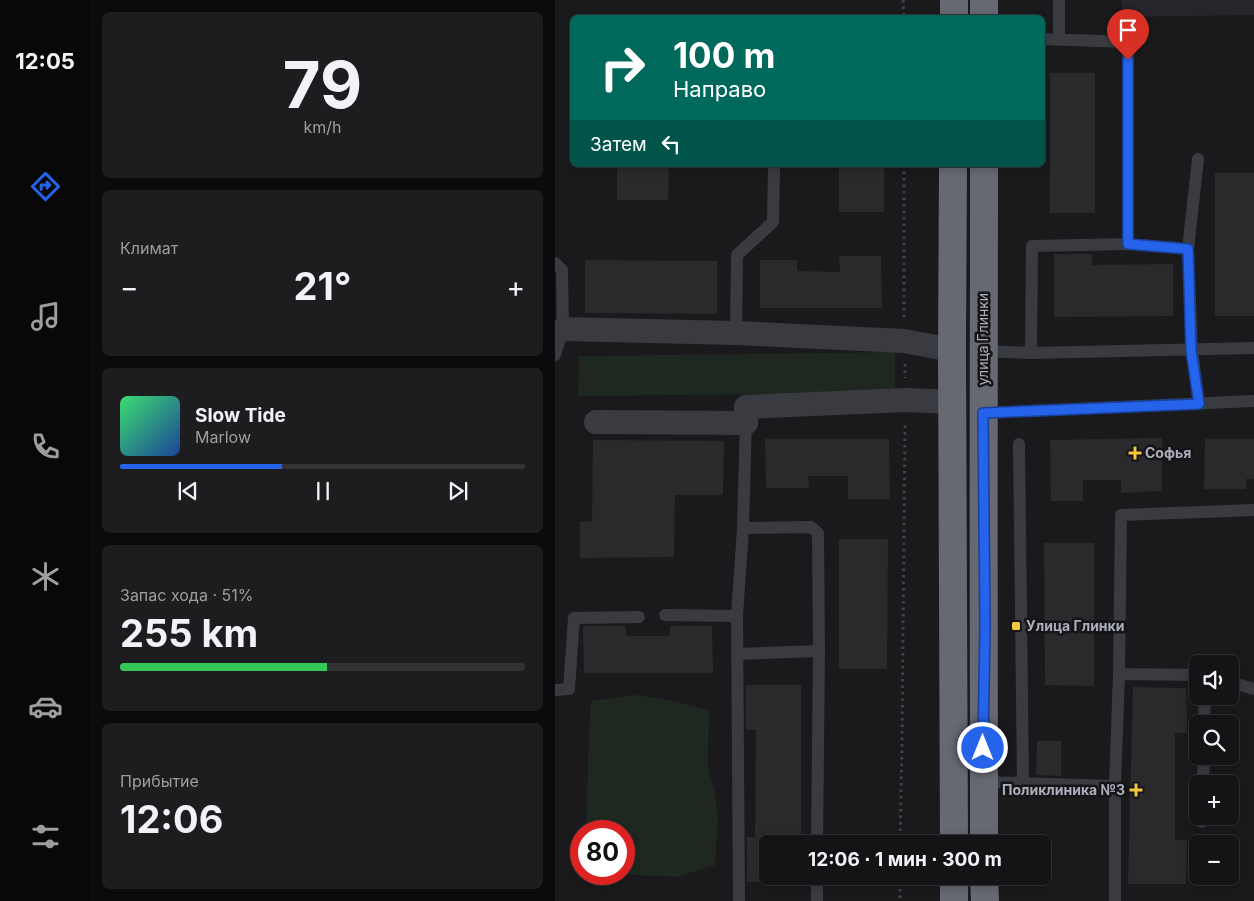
<!DOCTYPE html>
<html lang="ru">
<head>
<meta charset="utf-8">
<style>
	:root { --surface:#141315; --page:#1d1c1e; --text:#f1f3f6; --muted:#9d9ea0; --line:#333234; --accent:#2563eb }
	body { margin:0; font-family:Inter,sans-serif; background:var(--page); color:var(--text); height:100vh; display:flex; flex-direction:column; font-size:19px; white-space:nowrap }
	* { box-sizing:border-box; margin:0 }
	p { font-size:16px; color:var(--muted) }
	.icon { flex:none; width:28px; height:28px; fill:none; stroke:currentColor; stroke-width:2; stroke-linecap:round; stroke-linejoin:round }
	.map { position:relative; flex:1; overflow:hidden }
	.sheet { display:flex; flex-direction:column; gap:12px; padding:12px; background:#0b0a0c; width:465px }
	.sheet>* { flex:none }
	.top-card { position:absolute; left:15px; top:15px; width:475px; height:152px; border-radius:8px; box-shadow:0 2px 8px #0003,0 0 0 1px var(--line); background:#00695c; color:#fff; overflow:hidden }
	.fabs { position:absolute; left:634px; top:655px; display:grid; gap:10px }
	.fabs a { display:grid; place-items:center; width:50px; height:50px; border-radius:8px; background:var(--surface); box-shadow:0 2px 8px #0003,0 0 0 1px var(--line); font-size:25px }
	.speed { position:absolute; left:15px; top:820px; display:flex; gap:10px; font-size:25px; font-weight:700; text-align:center }
	.speed>* { display:grid; place-content:center; width:65px; height:65px; border-radius:50%; background:var(--surface); box-shadow:0 2px 8px #0003,0 0 0 1px var(--line); line-height:1 }
	.speed .limit { border:8px solid #d22; background:#fff; color:#111 }
	.pin { position:absolute; display:grid; place-items:center; width:42px; height:42px; color:#fff; margin:-51px -21px; border-radius:50% 50% 50% 0; rotate:-45deg; box-shadow:0 0 5px #0007 }
	.pin .icon { rotate:45deg }
	.me { position:absolute; width:55px; margin:-28px; rotate:0deg; stroke-linejoin:round; filter:drop-shadow(0 0 4px #0008) }
	.turn { display:flex; align-items:center; gap:18px; height:105px; padding:0 20px; font-size:22px }
	.turn .icon { width:65px; height:65px; stroke-width:2.5 }
	.turn b { display:block; font-size:35px; line-height:42px }
	.then { display:flex; align-items:center; height:48px; padding:0 20px; background:#0003; gap:10px; font-size:19px }
	.big { font-size:38px; font-weight:700; line-height:1.1 }
	.sheet .tile { flex:1; display:flex; flex-direction:column; justify-content:center; gap:8px; min-width:0; padding:0 18px; border-radius:8px; background:var(--page) }
	.sheet .dial { align-items:center; gap:0 }
	.dial b { font-size:65px; line-height:1 }
	.song { display:flex; align-items:center; gap:15px }
	.cover { width:60px; height:60px; border-radius:8px; background:linear-gradient(135deg,hsl(140 70% 55%),hsl(220 70% 35%)) }
	.played { height:5px; border-radius:2px; background:linear-gradient(90deg,var(--accent) 40%,var(--line) 40%) }
	.keys { display:flex; justify-content:space-around; direction:ltr }
	.heat { display:flex; justify-content:space-between; align-items:center; font-size:28px; direction:ltr }
	.charge { height:8px; border-radius:4px; background:linear-gradient(90deg,#34c759 51%,var(--line) 0) }
	.trip { position:absolute; left:204px; top:835px; width:292px; height:50px; border-radius:8px; background:var(--surface); box-shadow:0 2px 8px #0003,0 0 0 1px var(--line); font-weight:700; line-height:50px; text-align:center }
	main { display:flex; flex:1; min-height:0 }
	.tabs { display:flex; flex-direction:column; width:90px; justify-content:space-around; align-items:center; background:#080808; color:var(--muted) }
	.tabs .icon { width:35px; height:35px }
	.tabs .active { color:var(--accent) }
	.tabs b { font-size:22px; color:var(--text) }
	.map>svg:first-child { display:block }
	.built { fill:#262529 }
	.green { fill:#1f2721 }
	.building { fill:#2a2a2d }
	.lines { fill:none; stroke-linecap:round; stroke-linejoin:round }
	.path { stroke:#404248; stroke-width:3; stroke-dasharray:2.5 4; stroke-linecap:butt }
	.lane { stroke:#3a3b41; stroke-width:12 }
	.street { stroke:#3a3b41; stroke-width:24 }
	.highway { stroke:#666872; stroke-width:28 }
	.route-casing { stroke:#184099; stroke-width:12 }
	.route { stroke:#2563eb; stroke-width:9 }
	.poi-dot { fill:#f2c73c; stroke:#151417; stroke-width:2 }
	.labels { text-anchor:middle; stroke-width:5; stroke-linejoin:round; paint-order:stroke }
	.street-label { font-size:14px; fill:#acafbb; stroke:#151417 }
	.poi-label { font-size:14px; font-weight:bold; fill:#acafbb; stroke:#151417; text-anchor:start }
</style>
</head>
<body>
<main>
<nav class="tabs">
<b>12:05</b>
<svg class="icon active" aria-label="directions" viewBox="0 0 24 24"><path d="M12 3l9 9-9 9-9-9zM9 14v-3h6M13 9l2 2-2 2"/></svg>
<svg class="icon" aria-label="music" viewBox="0 0 24 24"><path d="M9 18V5l10-2v13"/><circle cx="6" cy="18" r="3"/><circle cx="16" cy="16" r="3"/></svg>
<svg class="icon" aria-label="phone" viewBox="0 0 24 24"><path d="M5 4h4l2 5-3 2q2 4 5 5l2-3 5 2v4C11 20 4 13 5 4z"/></svg>
<svg class="icon" aria-label="climate" viewBox="0 0 24 24"><path d="M12 3v18M4 7l16 10M4 17L20 7"/></svg>
<svg class="icon" aria-label="car" viewBox="0 0 24 24"><path d="M5 17H2v-5l4-1 3-4h7l3 4 3 1v5h-3M9 17h6M6 11h13"/><circle cx="7" cy="17" r="2"/><circle cx="17" cy="17" r="2"/></svg>
<svg class="icon" aria-label="filters" viewBox="0 0 24 24"><path d="M4 7h16M4 17h16"/><circle cx="9" cy="7" r="2"/><circle cx="15" cy="17" r="2"/></svg>
</nav>
<section class="sheet">
<div class="tile dial"><b>79</b><p>km/h</p></div>
<div class="tile"><p>Климат</p>
<div class="heat"><a>−</a><b class="big">21°</b><a>+</a></div>
</div>
<div class="tile">
<div class="song"><i class="cover"></i><div><b>Slow Tide</b><p>Marlow</p></div></div>
<div class="played"></div>
<div class="keys"><svg class="icon" aria-label="previous" viewBox="0 0 24 24"><path d="M18 5L8 12l10 7zM5 5v14"/></svg><svg class="icon" aria-label="pause" viewBox="0 0 24 24"><path d="M8 5v14M16 5v14"/></svg><svg class="icon" aria-label="next" viewBox="0 0 24 24"><path d="M6 5l10 7-10 7zM19 5v14"/></svg></div>
</div>
<div class="tile"><p>Запас хода · 51%</p><b class="big">255 km</b><div class="charge"></div></div>
<div class="tile"><p>Прибытие</p><b class="big">12:06</b></div>
</section>
<div class="map">
<svg width="699" height="901" viewBox="0 0 699 901">
	<rect width="100%" height="100%" fill="#1a191c"/>
	<path class="built" d="M567,0H699V15L567,17Z"/>
	<path class="green" d="M340,352V393L23,396L24,356Z
		M80,695L114,700L154,710L153,767L160,792L163,818L160,865L122,877L58,874H57H69V831H31L34,731L36,701Z"/>
	<path class="building" d="M495,73H540V213H495Z
		M62,165H114L113,200H62Z
		M284,165H329V212H284Z
		M660,173H699V316H660Z
		M499,254H537V265L618,264V316L499,317Z
		M284,256H326L327,308H205V260H242V271L285,272Z
		M30,260L162,261V314L30,313Z
		M607,438V491L566,493V480H528V501H496L495,440Z
		M210,439H334L335,499H293V476H253L254,488H211Z
		M650,439H699V479H691V489H649Z
		M38,440L169,441L168,495H120L119,557L25,558V522L37,521Z
		M284,539H333L332,669H284Z
		M489,543H539V686L490,685Z
		M28,626H70L71,636H115V626H157L158,673H29Z
		M191,685H246V844H212V876H246V882H192V837H200L201,730H191Z
		M578,687L631,688L632,733H620V840H632L631,884H573Z
		M482,741H506V776L481,775Z"/>
	<g class="lines">
		<path class="path" d="M348,0L349,18
			M349,165V318
			M350,364V378
			M345,844L347,747L350,422
			M345,876V901"/>
		<path class="lane" d="M488,39L573,42V244L633,249L637,350L644,404
			M504,39V0
			M633,249L643,159
			M0,263L7,270L8,329L0,355
			M181,333L182,255L218,222L219,165
			M428,351L476,353L699,348
			M476,353L477,246L573,244
			M428,413L699,401
			M464,444L468,783
			M188,528L256,527L263,533L264,651
			M110,615L182,616
			M182,654L264,651L262,844
			M564,674L642,675
			M675,682L699,689
			M0,690L14,689L19,618L84,617
			M649,724L650,696
			M429,782L560,786
			M648,784L649,756
			M647,822V816
			M184,901L182,616L188,528L191,419
			M262,901V876
			M560,901V786L564,674L566,515L699,510"/>
		<path class="street" d="M8,329L181,333L349,341L397,350
			M41,422L191,423V407L351,400L397,402"/>
		<path class="highway" d="M399,18V0
			M429,18V0
			M398,165L397,350L399,844
			M429,165C428,391 429,618 429,844
			M429,876L430,901
			M399,901V876"/>
	</g>
	<g class="lines">
		<defs>
			<path id="route" d="M428,748L430,625L428,413L644,404L636,350L633,249L573,244V60"/>
		</defs>
		<use href="#route" class="route-casing"/>
		<use href="#route" class="route"/>
	</g>
	<g class="poi-dot">
		<path d="M577.5 445.5h5v5h5v5h-5v5h-5v-5h-5v-5h5z"/>
		<rect x="456" y="621" width="10" height="10" rx="2.5"/>
		<path d="M578.5 782.5h5v5h5v5h-5v5h-5v-5h-5v-5h5z"/>
	</g>
	<g class="labels">
		<g class="street-label">
			<text transform="translate(428 339) rotate(-90)" y="5">улица Глинки</text>
		</g>
		<g class="poi-label">
			<text x="590" y="458">Софья</text>
			<text x="471" y="631">Улица Глинки</text>
			<text x="570" y="795" text-anchor="end">Поликлиника №3</text>
		</g>
	</g>
</svg>
<div class="fabs">
<a><svg class="icon" aria-label="sound" viewBox="0 0 24 24"><path d="M4 9h4l5-4v14l-5-4H4zM17 9q2 3 0 6"/></svg></a>
<a><svg class="icon" aria-label="search" viewBox="0 0 24 24"><circle cx="10" cy="10" r="6"/><path d="M15 15l6 6"/></svg></a>
<a>+</a>
<a>−</a>
</div>
<div class="speed"><div class="limit">80</div></div>
<div class="pin" style="left:573px;top:60px;background:#d93025"><svg class="icon" aria-label="arrive" viewBox="0 0 24 24"><path d="M6 21V4h12l-3 4 3 4H6"/></svg></div>
<svg class="me" style="left:428px;top:748px" viewBox="-20 -20 40 40"><circle r="17" fill="#2563eb" stroke="#fff" stroke-width="3"/><path d="M0-11L8 9 0 5-8 9z" fill="#fff"/></svg>
<div class="trip">12:06 · 1 мин · 300 m</div>
<div class="top-card">
<div class="turn"><svg class="icon" aria-label="right" viewBox="0 0 24 24"><path d="M7 20v-9h11M14 6l5 5-5 5"/></svg><div><b>100 m</b>Направо</div></div>
<div class="then">Затем<svg class="icon" aria-label="left" viewBox="0 0 24 24"><path d="M17 20v-9H6M10 6l-5 5 5 5"/></svg></div>
</div>
</div>
</main>
</body>
</html>
